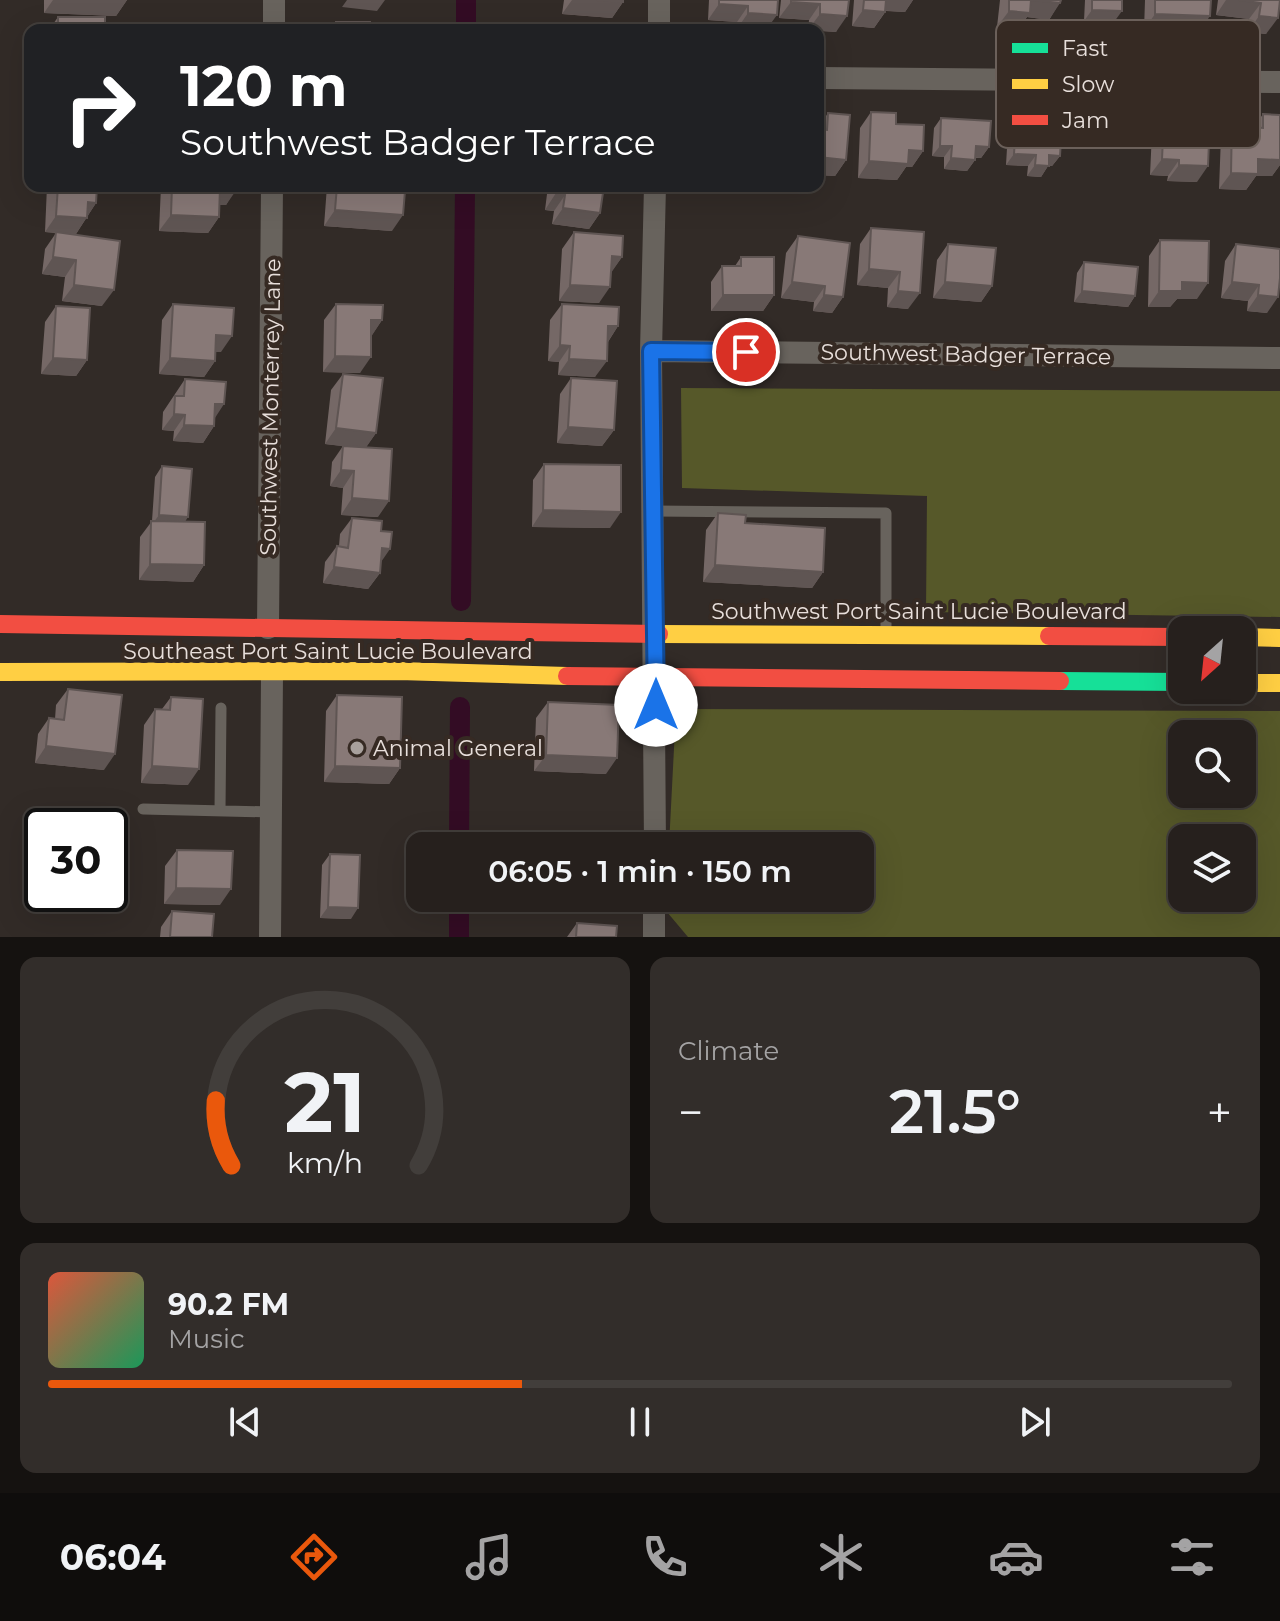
<!DOCTYPE html>
<html lang="en">
<head>
<meta charset="utf-8">
<style>
	:root { --surface:#26201d; --page:#322d2a; --text:#f1f3f6; --muted:#a4a3a4; --line:#423e3b; --accent:#ea580c }
	body { margin:0; font-family:Montserrat,sans-serif; background:var(--page); color:var(--text); height:100vh; display:flex; flex-direction:column; font-size:30px; white-space:nowrap }
	* { box-sizing:border-box; margin:0 }
	p { font-size:26px; color:var(--muted) }
	.icon { flex:none; width:44px; height:44px; fill:none; stroke:currentColor; stroke-width:2; stroke-linecap:round; stroke-linejoin:round }
	.map { position:relative; height:937px; overflow:hidden }
	.sheet { display:flex; flex-direction:column; gap:20px; padding:20px; background:#151210; flex:1 }
	.sheet>* { flex:none }
	.guide { position:absolute; left:24px; top:24px; width:800px; height:168px; border-radius:16px; box-shadow:0 8px 32px #0002,0 0 0 2px var(--line); background:#202124; color:#fff; overflow:hidden }
	.needle { width:52px; rotate:207deg }
	.buttons { position:absolute; left:1168px; top:616px; display:grid; gap:16px }
	.buttons a { display:grid; place-items:center; width:88px; height:88px; border-radius:16px; background:var(--surface); box-shadow:0 8px 32px #0002,0 0 0 2px var(--line); font-size:40px }
	.speed { position:absolute; left:24px; top:808px; display:flex; gap:16px; font-size:40px; font-weight:700; text-align:center }
	.speed>* { display:grid; place-content:center; width:104px; height:104px; border-radius:50%; background:var(--surface); box-shadow:0 8px 32px #0002,0 0 0 2px var(--line); line-height:1 }
	.speed .limit { border:4px solid #111; border-radius:12px; background:#fff; color:#111 }
	.pin { position:absolute; display:grid; place-items:center; width:68px; height:68px; color:#fff; margin:-34px; border:4px solid #fff; border-radius:50%; box-shadow:0 2px 8px #0007 }
	.me { position:absolute; width:88px; margin:-44px; rotate:0deg; stroke-linejoin:round; filter:drop-shadow(0 0 6px #0008) }
	.turn { display:flex; align-items:center; gap:28px; height:168px; padding:0 24px; font-size:36px }
	.turn .icon { width:104px; height:104px; stroke-width:2.5 }
	.turn b { display:block; font-size:56px; line-height:68px }
	.big { font-size:60px; font-weight:600; line-height:1.1 }
	.sheet .card { flex:1; display:flex; flex-direction:column; justify-content:center; gap:12px; min-width:0; padding:0 28px; border-radius:16px; background:var(--page) }
	.sheet .dial { align-items:center; gap:0 }
	.dial svg { height:208px; overflow:visible; fill:none; stroke:var(--line); stroke-width:7; stroke-linecap:round; text-anchor:middle }
	.dial text { fill:var(--text); stroke:none }
	.song { display:flex; align-items:center; gap:24px }
	.cover { width:96px; height:96px; border-radius:12px; background:linear-gradient(135deg,hsl(10 70% 55%),hsl(150 70% 35%)) }
	.played { height:8px; border-radius:4px; background:linear-gradient(90deg,var(--accent) 40%,var(--line) 40%) }
	.keys { display:flex; justify-content:space-around; direction:ltr }
	.heat { display:flex; justify-content:space-between; align-items:center; font-size:44px; direction:ltr }
	.sheet .tiles { flex:1; display:grid; gap:20px; grid-template-columns:1fr 1fr }
	.card:last-child { grid-column:span 2 }
	.trip { position:absolute; left:406px; top:832px; width:468px; height:80px; border-radius:16px; background:var(--surface); box-shadow:0 8px 32px #0002,0 0 0 2px var(--line); font-weight:600; line-height:80px; text-align:center }
	.dock { display:flex; height:128px; justify-content:space-around; align-items:center; background:#0f0d0c; color:var(--muted) }
	.dock .icon { width:56px; height:56px }
	.dock .on { color:var(--accent) }
	.dock b { font-size:36px; color:var(--text) }
	.map>svg:first-child { display:block }
	.forest { fill:#565829; fill-rule:evenodd }
	.lines { fill:none; stroke-linecap:round; stroke-linejoin:round }
	.canal { stroke:#330c24; stroke-width:20 }
	.lane { stroke:#68635d; stroke-width:11 }
	.street { stroke:#68635d; stroke-width:22 }
	.fast { stroke:#16e098; stroke-width:18 }
	.slow { stroke:#ffcf43; stroke-width:18 }
	.jam { stroke:#f24e42; stroke-width:18 }
	.wall { fill:#756866 }
	.shaded-wall { fill:#5f5553 }
	.building { fill:#887977; stroke:#5f5553; stroke-width:2 }
	.route-casing { stroke:#114b97; stroke-width:20 }
	.route { stroke:#1a73e8; stroke-width:14 }
	.poi-dot { fill:#a8a09c; stroke:#362a23; stroke-width:3 }
	.labels { text-anchor:middle; stroke-width:8; stroke-linejoin:round; paint-order:stroke }
	.street-label { font-size:22px; fill:#e8dfdb; stroke:#362a23 }
	.poi-label { font-size:22px; fill:#e8dfdb; stroke:#362a23; text-anchor:start }
	.key { fill:#362a23; stroke:#6b605a; stroke-width:2 }
	.key-label { font-size:22px; fill:#e8dfdb }
</style>
</head>
<body>
<div class="map">
<svg width="1280" height="937" viewBox="0 0 1280 937">
	<rect width="100%" height="100%" fill="#322b27"/>
	<path class="forest" d="M681,388L1280,391V617L926,612L927,496L682,488Z
		M676,709L1280,711V937H688L667,912V898H860V846H669ZM1182,734H1242V794H1182ZM1182,838H1242V898H1182Z"/>
	<g class="lines">
		<path class="canal" d="M466,30V0
			M461,601L465,186
			M459,846L460,707
			M459,937V898"/>
		<path class="lane" d="M654,511L886,513V630
			M143,809L271,812
			M220,811L221,708"/>
		<path class="street" d="M274,30V0
			M659,30V0
			M818,78L1280,82
			M651,351L1280,358
			M268,628L272,186
			M655,846L651,351L655,186
			M270,937L272,674
			M654,937V898"/>
		<path class="fast" d="M1060,681L1182,682"/>
		<path class="slow" d="M659,634L1049,636
			M1242,637L1280,638
			M0,672L399,671L567,676
			M1242,683H1280"/>
		<path class="jam" d="M0,624L659,634
			M1049,636L1182,637
			M567,676L1060,681"/>
	</g>
	<path class="wall" d="M44,0H127L116,16L44,13Z
		M564,0H623V2L612,18L562,14Z
		M709,0H778L737,29V22L708,20Z
		M781,0H849L836,32L808,30L809,20L779,18Z
		M854,0H913L905,12L886,11L874,28L852,26Z
		M1000,0H1061L1049,20L1027,17L1019,29L997,27Z
		M1085,0H1122L1114,22L1084,21Z
		M1145,0H1211L1199,32L1144,30Z
		M1218,0H1280L1266,34L1248,32L1249,19L1216,15Z
		M58,17L105,30H49Z
		M871,112L896,124L923,151L912,167H906L897,180L858,178L860,128Z
		M828,113L846,160L835,176L818,175V128Z
		M1263,114L1280,115V165L1272,176H1256L1246,190L1219,189L1221,136L1232,119L1254,127Z
		M1164,116L1197,182L1167,181L1168,176L1150,175L1152,132Z
		M941,118L989,147L981,158H975V160L967,171L944,169V157L932,156L934,128Z
		M1016,120L1060,156L1052,166H1048L1041,177L1027,176L1028,166L1006,165L1008,131Z
		M47,186H97L96,203L76,234H66L102,306L62,301L65,277L42,274L45,249L56,233L45,232Z
		M161,186H237L226,205H220L219,217L208,233L159,231Z
		M327,186H377V189L392,231L324,226Z
		M548,186H604L600,213L589,229L552,224L554,211L545,210Z
		M718,186H733L722,192Z
		M871,228L924,232L908,309L887,307L888,288L857,285L860,244Z
		M574,232L622,257L611,272L599,303L559,301L562,249Z
		M798,236L843,297L832,313L813,311L814,302L781,298L786,253Z
		M1160,240L1197,299H1177L1170,307H1148L1149,256Z
		M948,244L992,286L981,302L933,298L937,260Z
		M1236,244L1280,249L1267,313L1247,311L1248,301L1221,298L1225,261Z
		M741,257L774,295L763,311H711V282L722,266H735Z
		M1084,262L1135,296L1128,307L1074,302L1077,273Z
		M173,304L221,352H216L215,361L204,377L159,374L162,320Z
		M336,304L382,320L371,336L360,373L323,372L324,320Z
		M562,304L618,326L608,342L595,377L558,375L559,362L548,361L550,320Z
		M56,306L87,360L76,376L41,374L45,322Z
		M343,374L376,433L366,447L378,517L341,515L343,488L330,486L332,462L343,446L325,444L331,390Z
		M571,378L614,430L602,446L557,443L560,394Z
		M185,379L215,418L214,426L203,443L173,441L174,431L162,430L163,412Z
		M544,464L610,528L532,527L533,480Z
		M162,466L204,565L193,582L139,580L140,537L152,521L155,477Z
		M718,513L745,523L823,572L812,588L703,582L706,530Z
		M352,518L381,531L380,573L368,589L323,583L325,562L337,546H339L340,534Z
		M68,689L104,770L35,763L38,734L49,718L55,719L56,705Z
		M337,695L400,768L389,784L324,782L326,711Z
		M171,697L188,785L141,783L144,725L155,709H162Z
		M548,702L606,774L534,771L536,718Z
		M177,850L220,905L164,904L165,866Z
		M330,854L351,919L320,918L322,865Z
		M42,884V894H101L90,910L39,906L40,887Z
		M559,898H614L603,914L558,911Z
		M172,911L212,937H160L161,927Z
		M577,923L616,937H567Z"/>
	<path class="shaded-wall" d="M53,0H127L116,16L44,13Z
		M347,0H385L377,11L342,7Z
		M572,0H597L623,2L612,18L562,14Z
		M883,0H913L905,12L876,10Z
		M1031,0L1060,3L1049,20L1027,17L1019,29L997,27L1009,11Z
		M1226,0H1239L1261,3L1249,19L1216,15Z
		M791,2L820,4L809,20L779,18Z
		M719,4L748,6L737,22L708,20Z
		M863,10L885,12L874,28L852,26Z
		M1092,10L1122,11L1114,22L1084,21Z
		M748,13L777,15L766,30L737,29Z
		M820,14L847,16L836,32L808,30Z
		M1155,14L1210,16L1199,32L1144,30Z
		M1259,16L1278,18L1266,34L1248,32Z
		M940,146H952L944,157L932,156Z
		M976,146L989,147L981,158L968,157Z
		M909,150L923,151L912,167H906L897,180L858,178L869,161Z
		M1014,154L1036,155L1028,166L1006,165Z
		M1049,155L1060,156L1052,166H1048L1041,177L1027,176L1035,165Z
		M818,157L846,160L835,176L818,175Z
		M951,158L975,160L967,171L944,169Z
		M1162,159L1179,160L1168,176L1150,175Z
		M1258,159L1280,160V165L1272,176H1256L1246,190L1219,189L1231,173Z
		M1179,165L1208,166L1197,182L1167,181Z
		M220,188L237,189L226,205H209Z
		M556,193L565,195L554,211L545,210Z
		M88,202L96,203L76,234L45,232L56,216Z
		M563,208L600,213L589,229L552,224Z
		M335,210L403,215L392,231L324,226Z
		M171,215L219,217L208,233L159,231Z
		M612,256L622,257L611,273Z
		M53,257L76,260L65,277L42,274Z
		M869,269L900,272L888,288L857,285Z
		M792,282L825,286L814,302L781,298Z
		M945,282L992,286L981,302L933,298Z
		M1182,282L1208,283L1197,299H1177L1170,307H1148L1159,291Z
		M1232,282L1259,285L1248,301L1221,298Z
		M74,285L114,290L102,306L62,301Z
		M570,285L610,287L599,303L559,301Z
		M898,291L920,293L908,309L887,307Z
		M1082,291L1135,296L1128,307L1074,302Z
		M723,295H774L763,311H711Z
		M824,295L843,297L832,313L813,311Z
		M1258,295L1278,297L1267,313L1247,311Z
		M371,320H382L371,337Z
		M608,326H618L607,343Z
		M216,335L232,336L221,352H205Z
		M560,345L570,346L559,362L548,361Z
		M335,356L371,357L360,373L323,372Z
		M53,358L87,360L76,376L41,374Z
		M170,358L215,361L204,377L159,374Z
		M569,359L607,361L595,377L558,375Z
		M215,404H224L213,421Z
		M174,414L185,415L174,431L162,430Z
		M184,425L214,426L203,443L173,441Z
		M568,427L614,430L602,446L557,443Z
		M336,428L376,433L365,449L325,444Z
		M341,470L354,471L343,488L330,486Z
		M352,498L389,501L378,517L341,515Z
		M543,510L621,512L610,528L532,527Z
		M159,515L188,517L181,528L151,526Z
		M382,548L390,549L379,565Z
		M150,564L204,565L193,582L139,580Z
		M715,565L823,572L812,588L703,582Z
		M334,567L380,573L368,589L323,583Z
		M46,746L115,754L104,770L35,763Z
		M546,755L617,758L606,774L534,771Z
		M152,766L199,769L188,785L141,783Z
		M335,766L400,768L389,784L324,782Z
		M176,888L231,889L220,905L164,904Z
		M47,894H101L90,910L39,906Z
		M568,898H614L603,914L558,911Z
		M328,907L358,908L351,919L320,918Z"/>
	<path class="building" d="M597,0H623V2Z
		M719,0H778L777,15L748,13V6L719,4Z
		M791,0H849L847,16L820,14V4L791,2Z
		M864,0H886L885,12L863,10Z
		M1009,0H1061L1060,3L1031,0L1030,13L1009,11Z
		M1092,0H1122V11L1092,10Z
		M1155,0H1211L1210,16L1155,14Z
		M1239,0H1280L1278,18L1259,16L1261,3Z
		M58,17H105V30H58Z
		M336,22H370V30H336Z
		M871,112L896,113V124L924,125L923,151L909,150L908,164L869,161Z
		M828,113L850,115L846,160L818,157V129L827,130Z
		M1263,114L1280,115V160L1258,159V174L1231,173L1232,119L1251,120V127L1263,128Z
		M1164,116L1210,118L1208,166L1179,165V160L1162,159Z
		M941,118L991,121L989,147L976,146L975,160L951,158L952,146H940Z
		M1016,120L1062,123L1060,156L1049,155V166L1035,165L1036,155L1014,154Z
		M58,186H97L96,203L88,202L87,218L56,216Z
		M172,186H237V189L220,188L219,217L171,215Z
		M337,186H377V189L405,191L403,215L335,210Z
		M557,186H604L600,213L563,208L565,195L556,193Z
		M871,228L924,232L920,293L898,291L900,272L869,269Z
		M56,232L120,241L114,290L74,285L76,260L53,257Z
		M574,232L623,236L622,257L612,256L610,287L570,285Z
		M798,236L850,243L843,297L824,295L825,286L792,282Z
		M1160,240L1209,241L1208,283L1182,282V291H1159Z
		M948,244L996,248L992,286L945,282Z
		M1236,244L1280,249V278L1278,297L1258,295L1259,285L1232,282Z
		M741,257H774V295H723L722,266H741Z
		M1084,262L1138,267L1135,296L1082,291Z
		M173,304L234,308L232,336L216,335L215,361L170,358Z
		M336,304L383,305L382,320H371V357L335,356Z
		M562,304L619,307L618,326H608L607,361L569,359L570,346L560,345Z
		M56,306L90,308L87,360L53,358Z
		M343,374L383,378L376,433L336,428Z
		M571,378L617,381L614,430L568,427Z
		M185,379L226,382L224,404H215L214,426L184,425L185,415L174,414L175,396H184Z
		M343,446L392,449L389,501L352,498L354,471L341,470Z
		M544,464L621,465V512L543,510Z
		M162,466L192,469L188,517L159,515Z
		M718,513L746,515L745,523L825,528L823,572L715,565Z
		M352,518L382,521L381,531L392,532L390,549L382,548L380,573L334,567L337,546L348,548Z
		M151,521L205,522L204,565L150,564Z
		M68,689L122,695L115,754L46,746L49,718L64,720Z
		M337,695L402,697L400,768L335,766Z
		M171,697L203,699L199,769L152,766L155,709L170,710Z
		M548,702L619,705L617,758L546,755Z
		M177,850L233,851L231,889L176,888Z
		M330,854L360,855L358,908L328,907Z
		M172,911L214,914L212,937H170Z
		M577,923L617,926L616,937H576Z"/>
	<g class="lines">
		<defs>
			<path id="route" d="M656,705L651,351L746,352"/>
		</defs>
		<use href="#route" class="route-casing"/>
		<use href="#route" class="route"/>
	</g>
	<circle class="poi-dot" cx="357" cy="748" r="8"/>
	<g class="labels">
		<g class="street-label">
			<text transform="translate(966 354) rotate(1)" y="8">Southwest Badger Terrace</text>
			<text transform="translate(270 407) rotate(-89)" y="8">Southwest Monterrey Lane</text>
			<text x="919" y="619">Southwest Port Saint Lucie Boulevard</text>
			<text x="328" y="659">Southeast Port Saint Lucie Boulevard</text>
		</g>
		<g class="poi-label">
			<text x="373" y="756">Animal General</text>
		</g>
	</g>
	<rect x="996" y="20" width="264" height="128" rx="12" class="key"/>
	<rect x="1012" y="43" width="36" height="10" fill="#16e098"/>
	<rect x="1012" y="79" width="36" height="10" fill="#ffcf43"/>
	<rect x="1012" y="115" width="36" height="10" fill="#f24e42"/>
	<g class="key-label">
		<text x="1062" y="56">Fast</text>
		<text x="1062" y="92">Slow</text>
		<text x="1062" y="128">Jam</text>
	</g>
</svg>
<div class="buttons">
<a><svg class="needle" viewBox="-14 -14 28 28"><path d="M0-13l5 13h-10z" fill="#e53935"/><path d="M0 13l5-13h-10z" fill="#a4a3a4"/></svg></a>
<a><svg class="icon" aria-label="search" viewBox="0 0 24 24"><circle cx="10" cy="10" r="6"/><path d="M15 15l6 6"/></svg></a>
<a><svg class="icon" aria-label="layers" viewBox="0 0 24 24"><path d="M12 4l9 5-9 5-9-5zM3 14l9 5 9-5"/></svg></a>
</div>
<div class="speed"><div class="limit">30</div></div>
<div class="pin" style="left:746px;top:352px;background:#d93025"><svg class="icon" aria-label="arrive" viewBox="0 0 24 24"><path d="M6 21V4h12l-3 4 3 4H6"/></svg></div>
<svg class="me" style="left:656px;top:705px" viewBox="-20 -20 40 40"><circle r="19" fill="#fff"/><path d="M0-13L10 11 0 6-10 11z" fill="#1a73e8"/></svg>
<div class="trip">06:05 · 1 min · 150 m</div>
<div class="guide">
<div class="turn"><svg class="icon" aria-label="right" viewBox="0 0 24 24"><path d="M7 20v-9h11M14 6l5 5-5 5"/></svg><div><b>120 m</b>Southwest Badger Terrace</div></div>
</div>
</div>
<section class="sheet">
<div class="tiles">
<div class="card dial"><svg viewBox="0 0 100 80">
<path d="M14 69A42 42 0 1 1 86 69"/>
<path d="M14 69A42 42 0 0 1 8 44" stroke="#ea580c"/>
<text x="50" y="56" font-size="32" font-weight="700">21</text>
<text x="50" y="72" font-size="11">km/h</text>
</svg></div>
<div class="card"><p>Climate</p>
<div class="heat"><a>−</a><b class="big">21.5°</b><a>+</a></div>
</div>
<div class="card">
<div class="song"><i class="cover"></i><div><b>90.2 FM</b><p>Music</p></div></div>
<div class="played"></div>
<div class="keys"><svg class="icon" aria-label="previous" viewBox="0 0 24 24"><path d="M18 5L8 12l10 7zM5 5v14"/></svg><svg class="icon" aria-label="pause" viewBox="0 0 24 24"><path d="M8 5v14M16 5v14"/></svg><svg class="icon" aria-label="next" viewBox="0 0 24 24"><path d="M6 5l10 7-10 7zM19 5v14"/></svg></div>
</div>
</div>
</section>
<nav class="dock">
<b>06:04</b>
<svg class="icon on" aria-label="directions" viewBox="0 0 24 24"><path d="M12 3l9 9-9 9-9-9zM9 14v-3h6M13 9l2 2-2 2"/></svg>
<svg class="icon" aria-label="music" viewBox="0 0 24 24"><path d="M9 18V5l10-2v13"/><circle cx="6" cy="18" r="3"/><circle cx="16" cy="16" r="3"/></svg>
<svg class="icon" aria-label="phone" viewBox="0 0 24 24"><path d="M5 4h4l2 5-3 2q2 4 5 5l2-3 5 2v4C11 20 4 13 5 4z"/></svg>
<svg class="icon" aria-label="climate" viewBox="0 0 24 24"><path d="M12 3v18M4 7l16 10M4 17L20 7"/></svg>
<svg class="icon" aria-label="car" viewBox="0 0 24 24"><path d="M5 17H2v-5l4-1 3-4h7l3 4 3 1v5h-3M9 17h6M6 11h13"/><circle cx="7" cy="17" r="2"/><circle cx="17" cy="17" r="2"/></svg>
<svg class="icon" aria-label="filters" viewBox="0 0 24 24"><path d="M4 7h16M4 17h16"/><circle cx="9" cy="7" r="2"/><circle cx="15" cy="17" r="2"/></svg>
</nav>
</body>
</html>
